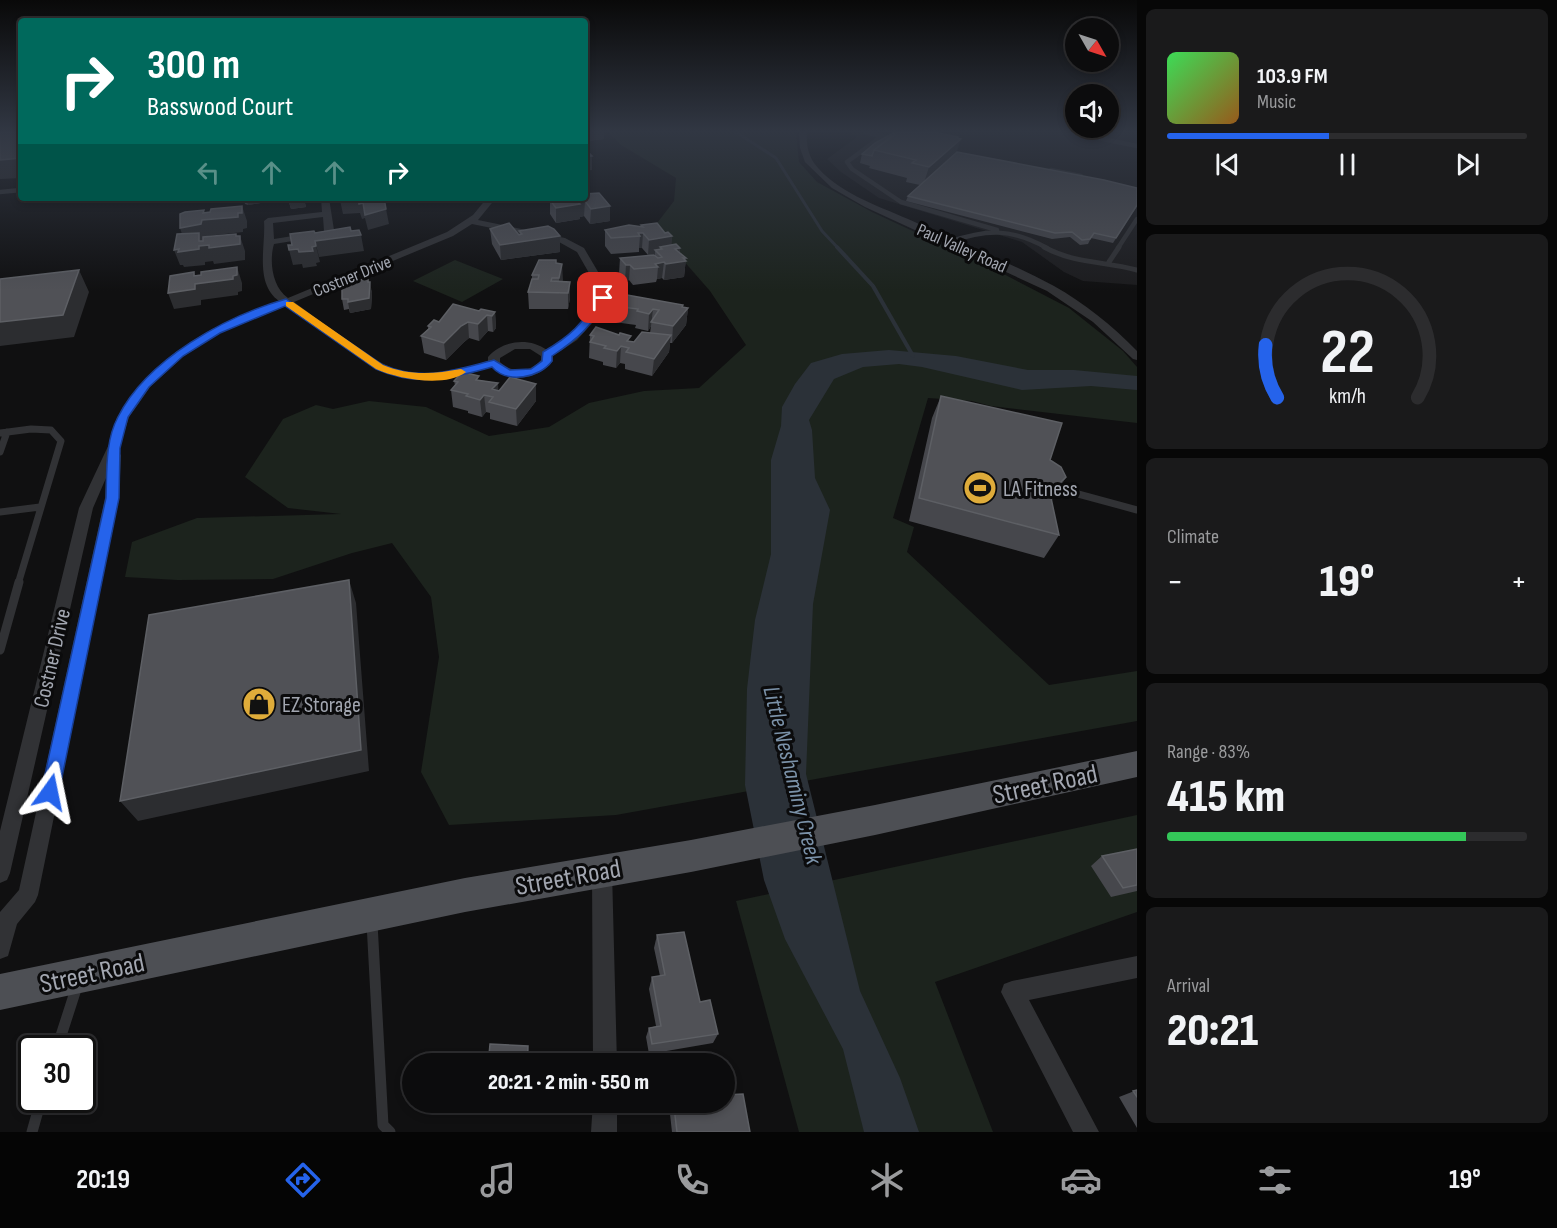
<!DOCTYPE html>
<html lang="en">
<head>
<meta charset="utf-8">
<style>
	:root { --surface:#0c0c0d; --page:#1a1a1b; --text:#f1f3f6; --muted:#9a9b9d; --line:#2c2c2e; --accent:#2563eb }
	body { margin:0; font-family:"Sofia Sans Condensed",sans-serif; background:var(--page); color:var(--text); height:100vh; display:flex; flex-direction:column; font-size:22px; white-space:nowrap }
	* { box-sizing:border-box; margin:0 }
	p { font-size:20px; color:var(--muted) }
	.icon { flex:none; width:33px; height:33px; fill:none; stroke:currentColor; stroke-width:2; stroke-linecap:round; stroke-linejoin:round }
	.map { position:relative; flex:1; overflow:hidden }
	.details { display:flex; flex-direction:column; gap:9px; padding:9px; background:#070707; width:420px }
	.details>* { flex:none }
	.hud { position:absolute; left:18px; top:18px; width:570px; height:183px; border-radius:6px; box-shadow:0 3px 9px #0003,0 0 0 2px var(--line); background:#00695c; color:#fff; overflow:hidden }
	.needle { width:39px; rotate:129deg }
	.tools { position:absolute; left:1065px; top:18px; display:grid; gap:12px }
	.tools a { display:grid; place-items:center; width:54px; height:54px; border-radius:50%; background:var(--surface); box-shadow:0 3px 9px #0003,0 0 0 2px var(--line); font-size:30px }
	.speed { position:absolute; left:18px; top:1035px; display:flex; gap:12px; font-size:30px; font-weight:700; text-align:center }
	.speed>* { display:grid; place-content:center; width:78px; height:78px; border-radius:50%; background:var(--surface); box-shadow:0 3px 9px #0003,0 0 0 2px var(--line); line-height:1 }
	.speed .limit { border:3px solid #111; border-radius:9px; background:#fff; color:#111 }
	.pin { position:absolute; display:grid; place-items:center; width:51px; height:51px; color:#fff; margin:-26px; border-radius:12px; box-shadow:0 3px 9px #0006 }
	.me { position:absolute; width:66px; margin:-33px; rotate:12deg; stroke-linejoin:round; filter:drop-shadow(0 0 4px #0008) }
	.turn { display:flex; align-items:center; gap:21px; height:126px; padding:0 30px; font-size:27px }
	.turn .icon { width:78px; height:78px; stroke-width:2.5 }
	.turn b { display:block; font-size:42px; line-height:51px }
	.lanes { display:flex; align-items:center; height:57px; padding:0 30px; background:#0003; justify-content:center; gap:30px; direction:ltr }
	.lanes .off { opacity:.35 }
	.big { font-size:45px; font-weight:800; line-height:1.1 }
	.details .tile { flex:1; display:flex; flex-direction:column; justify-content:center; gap:9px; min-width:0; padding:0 21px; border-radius:9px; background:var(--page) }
	.details .dial { align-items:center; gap:0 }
	.dial svg { height:156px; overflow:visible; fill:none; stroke:var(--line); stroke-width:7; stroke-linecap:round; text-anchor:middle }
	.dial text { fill:var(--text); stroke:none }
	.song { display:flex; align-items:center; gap:18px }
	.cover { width:72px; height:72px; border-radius:9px; background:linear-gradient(135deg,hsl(130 70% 55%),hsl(30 70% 35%)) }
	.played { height:6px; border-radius:3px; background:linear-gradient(90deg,var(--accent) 45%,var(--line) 45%) }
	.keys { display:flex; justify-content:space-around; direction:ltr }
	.heat { display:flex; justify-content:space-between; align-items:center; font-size:33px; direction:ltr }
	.charge { height:9px; border-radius:4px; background:linear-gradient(90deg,#34c759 83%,var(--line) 0) }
	.trip { position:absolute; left:402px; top:1053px; width:333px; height:60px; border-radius:30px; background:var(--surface); box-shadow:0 3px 9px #0003,0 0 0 2px var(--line); font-weight:800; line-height:60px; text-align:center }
	.dock { display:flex; height:96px; justify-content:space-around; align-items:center; background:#050505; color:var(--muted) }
	.dock .icon { width:42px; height:42px }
	.dock .selected { color:var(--accent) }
	.dock b { font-size:27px; color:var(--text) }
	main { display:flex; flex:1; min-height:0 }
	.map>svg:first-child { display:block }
	.built { fill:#1c1c1e }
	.green { fill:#1c231d }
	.water { fill:#2b3138 }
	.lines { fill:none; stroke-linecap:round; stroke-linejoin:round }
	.stream-far1 { stroke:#2b3138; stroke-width:3 }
	.stream { stroke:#2b3138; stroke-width:4 }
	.service-far4 { stroke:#313235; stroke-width:4.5 }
	.service-far3 { stroke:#313235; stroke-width:5 }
	.service-far2 { stroke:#313235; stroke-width:7 }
	.service-far1 { stroke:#313235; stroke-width:9 }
	.service { stroke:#313235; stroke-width:11 }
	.minor { fill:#313235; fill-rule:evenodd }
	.primary { fill:#4d4f54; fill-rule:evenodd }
	.wall { fill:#46474c }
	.shaded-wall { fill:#2c2d30 }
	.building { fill:#505156; stroke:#5d5f64; stroke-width:1.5 }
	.route { fill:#2563eb; stroke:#184099; stroke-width:1.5 }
	.slow { fill:#f59e0b }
	.labels { text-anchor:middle; stroke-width:6; stroke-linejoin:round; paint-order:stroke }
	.far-street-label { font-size:18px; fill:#a2a6b0; stroke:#0b0b0c }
	.poi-label { font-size:22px; fill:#a2a6b0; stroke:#0b0b0c; text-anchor:start }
	.street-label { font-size:22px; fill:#a2a6b0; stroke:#0b0b0c }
	.water-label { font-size:24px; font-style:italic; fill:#7b92a9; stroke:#0b0b0c }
	.near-street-label { font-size:27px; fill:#a2a6b0; stroke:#0b0b0c }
</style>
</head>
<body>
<main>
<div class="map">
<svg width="1137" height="1132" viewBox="0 0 1137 1132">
	<rect width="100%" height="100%" fill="#101011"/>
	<path class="built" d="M848,132H1137V285L1083,281L1064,272L1022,242L879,198L841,172L827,159L857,137Z"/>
	<path class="green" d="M608,132H796L799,162L817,182L872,212L994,269L1069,308L1123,351L1137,367V423L991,406L972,401L928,398L893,518L914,527L907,552L1049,685L1137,671V721L616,815L449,825L421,772L439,657L431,597L392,543L352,553L273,579L178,580L125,577L132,542L197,518L341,514L288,508L245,477L283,419L316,405L333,409L369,401L426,407L489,436L549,427L589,403L644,391L699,388L746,345L710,291L654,227L674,201L676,178L621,145Z
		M455,260L503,279L462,302L413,281Z
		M1137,815V912L935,982L993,1132H799L736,901Z"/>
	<path class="water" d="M889,350L956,356L1028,370H1074L1137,376V390L1091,386L1022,390L922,367L899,364L863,367L834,379L809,420L812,430L815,478L830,510L813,604L806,774L860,991L900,1078L919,1132H864L843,1049L785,939L764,880L745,785L747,689L755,620L771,554V460L781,426L782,407L795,384L811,363L842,354Z"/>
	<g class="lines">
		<path class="stream-far1" d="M736,132L776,158L822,231L838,248"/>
		<path class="stream" d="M837,247L873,286L913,356"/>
		<path class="service-far4" d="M865,132L892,139
			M1069,132L1137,146
			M882,136L847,162L852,169L901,202L997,230
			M1051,170L1081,176
			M0,192L21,190
			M949,242C987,229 1011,228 1047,248
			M1118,248L1137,219"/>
		<path class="service-far3" d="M1044,247C1075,264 1104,261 1137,270
			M1109,262L1119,247"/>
		<path class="service-far2" d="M0,433L31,429L51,430L61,441L18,584
			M0,452L7,432
			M1067,491L1137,510
			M0,512L40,507"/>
		<path class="service-far1" d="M0,650L19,582"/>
		<path class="service" d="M372,923L383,1125L390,1132
			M57,1048L77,986
			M32,1132L41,1100"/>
		<path class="minor" d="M799,132H807C806,143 808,154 814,163C836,192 876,205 908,219C956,241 1007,261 1054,286C1084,303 1112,325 1137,351V360L1133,359L1093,322L1047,291L865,207L832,188L805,162L800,148Z
			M321,198H329L334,230L330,235L274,244C269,261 272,287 288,298L447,232L473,215L487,198H496L478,220L565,238L584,248L607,287V299L596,319L577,340L553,356V361C538,380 510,384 492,367C451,379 416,384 375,369L286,306L220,333L184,356L150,387L139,403L129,417L118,452L121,455L119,498L38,895L35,902L17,924L8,956L0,959V912L19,890L105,498L106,478L93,508L10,873L7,880L0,883V831L79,508L110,442L117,417L142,383L176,352L212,329L279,301C254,283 266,246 264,221L268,218L322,212ZM323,217L324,231L274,239L273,223ZM472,224L559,242L577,252L597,287V299L588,316L569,336L547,350C529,337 503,340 488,357V361C462,369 435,377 407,372C372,366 324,323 294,302L453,236ZM515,349H530L541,356V360C529,373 513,374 500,362V358Z
			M602,861L609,864L612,871L617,1064H593L592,871L595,864Z
			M1137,956V978L1029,1000L1099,1132H1073L1001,992L1004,984L1012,981Z
			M593,1102H617V1132H591Z"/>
		<path class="primary" d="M1137,751V777L875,835L691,872L465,912L0,1010V974L465,878L691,840L875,805Z"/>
	</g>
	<path class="wall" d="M585,132H604V139L587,141L585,138Z
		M958,138L956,153L1137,188V206L1113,243L1091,238L1088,244L1080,245L1070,237L1052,239L906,201L908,196L920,185L906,182L907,178L869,168L870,166L860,163L862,154L875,143Z
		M599,193L610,221L590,224L584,216L580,217V219L556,223L550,214V200Z
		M243,198H307L308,203H305L306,207L291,209L288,199L248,205L245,204Z
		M641,225L665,233L672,236L671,245L680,248V253L686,258L684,277L664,280L662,278L657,279L656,282L633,285L629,280L625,281L619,274L620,258L655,255V254L648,255L642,248H639V252L611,254L605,246V230L641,227Z
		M490,229L519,235H520L519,231L560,252L501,260L492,244Z
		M556,263L562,264V282H570V298L568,309H529L528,292L532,279V275Z
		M368,279L372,293L371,309L350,313L349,309L344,310L342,299L348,284Z
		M683,305V308H688L686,325L672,343H670L669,352L652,376L625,369V364L620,363L616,368L603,365V362L589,358L590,335L634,342L650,333L651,326L648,331L635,328L636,325L614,322V306Z
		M479,311L495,312L496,328L493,332L488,331L479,341L469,338L463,343L446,360L424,353L421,336L428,329V326L439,322Z
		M479,380L498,383V390L536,384V401L517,426L490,419V413L486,412L482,417L468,413V411L453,407L451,390L455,385L454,381Z
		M941,396L1050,460L1066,477L1051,501L1059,535L1044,558L909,521L932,418Z
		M1137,849V891L1111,897L1091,866L1102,856Z
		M657,935L700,1002L718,1034L713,1043L649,1054L646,1037L649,1028L656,1026L649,989L652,977L660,976L654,948Z
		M1137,1090V1128L1119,1097Z
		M684,1102H724L750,1132H672L670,1114L674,1107L683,1106Z"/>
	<path class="shaded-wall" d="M588,132H604V139L587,141Z
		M958,137L956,143L961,139L955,157L923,186L929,167Z
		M585,148H587L586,157L592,156V170L585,171Z
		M21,158V178L0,179V160Z
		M246,198H288V199L248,205Z
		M288,198H307L308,203H305L306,207L291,209Z
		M358,198L363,203L386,209L389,224L368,230L365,218L362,219L360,213L343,214L340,200Z
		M585,201L584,216L580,217V219L556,223V208Z
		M242,206L247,221V228L243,229V232L207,236L206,240H202L204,245L236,234L239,244L240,236L245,251V260L214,264L213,261L205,262V265L184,267L183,265H180L174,250L185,243L180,228L203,213L204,210L207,220L238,213Z
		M610,206V221L590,224L591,209Z
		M638,233H643L642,248H639L640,236Z
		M361,235L364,251L319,257L315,241Z
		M560,236V252L501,260L500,245Z
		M672,236L671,252L662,249L660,247L659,254L655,250V254L648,255L649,240Z
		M316,246L320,262L316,263L317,266L303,268L302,264L293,265L289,250Z
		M680,248L679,262L683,258H686L684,277L664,280L666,264L675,249Z
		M664,262L662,278L657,279L658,267L655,264Z
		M562,264L563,280L559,294V278Z
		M626,265H630L629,280L625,281Z
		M237,267L242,283V291L238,292V295L201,300V305L174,309L168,293L194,276V272L198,284L233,276Z
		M79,270L89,292L74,337L0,346V322Z
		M368,279L370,288V282L372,293L371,309L350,313L348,302Z
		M570,282V298L568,309V293Z
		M683,305L682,316L688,308L686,325L672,343L673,326Z
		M653,309L651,326L648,331L649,314Z
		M495,312L496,328L493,332L492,316Z
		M487,315L488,331L479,341L478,324Z
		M468,322L469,338L463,343L446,360L444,343L461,326Z
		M671,335L669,352L652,376L654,359Z
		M621,346L620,363L616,368L617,351Z
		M498,383L499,400L492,389Z
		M536,384V401L517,426L516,409Z
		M484,395L486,412L482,417L480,400Z
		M1066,477L1052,500L1045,507L1059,484Z
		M349,580L356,603L369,771L138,821L120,801Z
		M528,1046L529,1052L528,1064H527Z"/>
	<path class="building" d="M0,132H21V158L0,160Z
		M897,132H934L958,137L957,138L961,139L929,167L912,163L916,160L874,150Z
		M893,133L896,134L874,150L872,156L862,154L875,143Z
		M585,149L592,156L585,157Z
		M957,152L1104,180L1137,188V205L1116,238L1094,233L1090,239L1082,240L1072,232L1055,233L908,196Z
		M599,193L610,206L591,209L585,201L578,202L580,204L556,208L550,200L557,198H585V194Z
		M340,198H356L340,200Z
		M358,198H384L386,209L365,215L363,203L359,204Z
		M242,206V213H238V217L202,220L201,224L180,228V214L185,212L204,210L203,213L210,212L211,209Z
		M509,223L519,235L522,234L519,231L548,226L554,229L560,236L500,245L490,229Z
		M657,223L665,233L668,232L672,236L649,240L643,233H638L640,236L611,238L605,230L629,225L643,227L641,225Z
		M350,227L351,231L359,230L361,235L315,241L316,246L312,247L313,251L299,252L298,249L289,250L288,245H292L290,234L314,231L315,233Z
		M199,233V241H203V237L236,234V236H240V244L209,248V245L199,246V249L178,252L179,249L174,250L177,234Z
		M676,244L680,248L675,249L686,258H683L686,261L666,264L664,262L655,264L658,267L634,269L630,265H626L620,258L654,255L658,258L662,257L655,250L662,249L660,247Z
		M539,260H556V263L562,264L559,278H552L551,281L570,282L568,293L528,292L532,279H538L539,275H532Z
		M237,267V275L233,276V279L195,284V289L168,293L170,276L194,272V276L201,275V272Z
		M79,270L63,315L0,322V279Z
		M368,279V282H370L369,298L348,302V299H342V285L348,284V281Z
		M627,295L683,305L682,307L688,308L673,326L651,322L659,310L653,309L649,314L637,311L638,309L614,306L620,298L624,299Z
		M453,304L479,311L481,309L495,312L492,316L487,315L478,324L468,322L461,326L444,343L421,336L431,327L428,326L434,320L439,322Z
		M596,327L619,335L620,333L631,336L627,341L634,342L642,332L671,335L654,359L626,352L629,348L621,346L617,351L604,348L606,346L590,342L594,336L590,335Z
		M462,372L479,376L476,380L498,383L492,389L499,391L510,377L536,384L516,409L489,402L493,397L484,395L480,400L466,396L468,394L451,390L458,382L454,381Z
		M941,396L1062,423L1050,460L1061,467L1066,477L1059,484H1048L1059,535L919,498Z
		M349,580L361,750L120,801L149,615Z
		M1137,849V885L1123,888L1102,856Z
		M684,932L700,1002L710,1000L718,1034L652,1044L649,1028L661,1026L652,977L665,975L657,935Z
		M490,1044L528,1046L527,1064H449L451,1053L489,1055Z
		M1137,1090V1097L1133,1091Z
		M743,1094L750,1132H677L674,1107L689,1106L688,1102H724V1095Z"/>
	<linearGradient id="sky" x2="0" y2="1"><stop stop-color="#090909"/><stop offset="0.45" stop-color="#313743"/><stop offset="1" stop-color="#313743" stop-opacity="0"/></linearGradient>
	<rect width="1137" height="291" fill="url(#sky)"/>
	<path class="route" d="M599,297L607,298C591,327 579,338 552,356V361C540,378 507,384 492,367C450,379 417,387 376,369L285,306L220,333L183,356L149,387L128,417L120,448L119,498L59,792L56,797L50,800L44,797L41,792L106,498C107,471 105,441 118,417C147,359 226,316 286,299L383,365C423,382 454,370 494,360L510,370L531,369L542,361L543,352C572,335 581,325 599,297Z"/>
	<path class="slow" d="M286,302H293L383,365C409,376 434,374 461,369L466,372C445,388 398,379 376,369L286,306Z"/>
	<defs>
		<symbol id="stadium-disc" viewBox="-11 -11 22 22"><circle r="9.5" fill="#dfac3a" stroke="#0b0b0c"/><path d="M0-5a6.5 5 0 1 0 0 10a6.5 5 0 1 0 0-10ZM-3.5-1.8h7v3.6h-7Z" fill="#111"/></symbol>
		<symbol id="shop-disc" viewBox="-11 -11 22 22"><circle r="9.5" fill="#dfac3a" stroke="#0b0b0c"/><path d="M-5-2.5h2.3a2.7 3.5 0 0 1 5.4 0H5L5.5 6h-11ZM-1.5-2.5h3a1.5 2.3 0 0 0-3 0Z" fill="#111"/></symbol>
	</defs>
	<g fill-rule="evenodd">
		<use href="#stadium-disc" x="961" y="469" width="38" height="38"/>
		<use href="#shop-disc" x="240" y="685" width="38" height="38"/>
	</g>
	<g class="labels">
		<g class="far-street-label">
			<text transform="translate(962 248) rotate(24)" y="6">Paul Valley Road</text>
			<text transform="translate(352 276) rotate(-22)" y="6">Costner Drive</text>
		</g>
		<g class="poi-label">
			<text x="1003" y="496">LA Fitness</text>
			<text x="282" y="712">EZ Storage</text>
		</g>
		<g class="street-label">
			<text transform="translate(51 658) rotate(-77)" y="8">Costner Drive</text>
		</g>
		<g class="water-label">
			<text transform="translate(793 775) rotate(76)" y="8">Little Neshaminy Creek</text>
		</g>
		<g class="near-street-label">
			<text transform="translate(1045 784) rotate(-12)" y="9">Street Road</text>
			<text transform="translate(568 877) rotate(-10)" y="9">Street Road</text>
			<text transform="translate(92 973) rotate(-12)" y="9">Street Road</text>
		</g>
	</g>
</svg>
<div class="tools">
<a><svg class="needle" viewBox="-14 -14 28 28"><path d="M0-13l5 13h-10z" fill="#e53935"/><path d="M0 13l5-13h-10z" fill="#9a9b9d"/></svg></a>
<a><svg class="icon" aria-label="sound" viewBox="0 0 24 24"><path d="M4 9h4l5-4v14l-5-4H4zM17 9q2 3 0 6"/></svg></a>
</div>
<div class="speed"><div class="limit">30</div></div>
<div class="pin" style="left:603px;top:298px;background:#d93025"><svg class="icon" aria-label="arrive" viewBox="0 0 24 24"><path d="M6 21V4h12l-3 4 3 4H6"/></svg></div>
<svg class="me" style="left:50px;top:792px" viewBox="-20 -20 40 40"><path d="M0-17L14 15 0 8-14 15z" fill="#2563eb" stroke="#fff" stroke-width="4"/></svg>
<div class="trip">20:21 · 2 min · 550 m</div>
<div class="hud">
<div class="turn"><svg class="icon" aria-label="right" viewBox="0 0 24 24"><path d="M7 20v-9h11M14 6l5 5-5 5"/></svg><div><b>300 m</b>Basswood Court</div></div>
<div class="lanes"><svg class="icon off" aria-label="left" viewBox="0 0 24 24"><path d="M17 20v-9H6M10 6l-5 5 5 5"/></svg><svg class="icon off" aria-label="ahead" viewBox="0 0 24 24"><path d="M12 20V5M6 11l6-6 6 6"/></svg><svg class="icon off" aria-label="ahead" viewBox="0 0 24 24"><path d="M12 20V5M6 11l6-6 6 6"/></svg><svg class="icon" aria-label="right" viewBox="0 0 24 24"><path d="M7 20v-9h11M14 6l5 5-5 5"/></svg></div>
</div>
</div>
<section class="details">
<div class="tile">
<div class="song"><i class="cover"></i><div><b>103.9 FM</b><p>Music</p></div></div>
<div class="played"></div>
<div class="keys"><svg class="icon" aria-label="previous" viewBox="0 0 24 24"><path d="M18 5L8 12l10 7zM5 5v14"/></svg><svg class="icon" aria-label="pause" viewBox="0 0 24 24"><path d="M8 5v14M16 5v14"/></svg><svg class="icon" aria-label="next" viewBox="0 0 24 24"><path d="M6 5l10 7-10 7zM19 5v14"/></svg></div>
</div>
<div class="tile dial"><svg viewBox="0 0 100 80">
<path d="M14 69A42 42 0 1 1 86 69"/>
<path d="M14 69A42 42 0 0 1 8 42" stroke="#2563eb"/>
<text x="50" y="56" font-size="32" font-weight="700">22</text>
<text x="50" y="72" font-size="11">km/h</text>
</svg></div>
<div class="tile"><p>Climate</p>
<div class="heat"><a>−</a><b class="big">19°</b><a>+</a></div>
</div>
<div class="tile"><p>Range · 83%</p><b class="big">415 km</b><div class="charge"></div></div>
<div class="tile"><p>Arrival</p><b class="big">20:21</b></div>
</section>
</main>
<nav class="dock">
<b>20:19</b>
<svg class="icon selected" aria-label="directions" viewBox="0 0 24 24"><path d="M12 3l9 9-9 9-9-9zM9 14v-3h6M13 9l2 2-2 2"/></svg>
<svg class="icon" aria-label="music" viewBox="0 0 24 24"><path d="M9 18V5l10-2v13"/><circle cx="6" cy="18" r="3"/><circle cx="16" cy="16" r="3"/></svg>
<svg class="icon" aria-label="phone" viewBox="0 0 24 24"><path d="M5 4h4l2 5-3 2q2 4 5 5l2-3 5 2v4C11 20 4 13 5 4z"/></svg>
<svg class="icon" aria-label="climate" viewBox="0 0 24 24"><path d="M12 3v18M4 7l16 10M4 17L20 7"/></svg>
<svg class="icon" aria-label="car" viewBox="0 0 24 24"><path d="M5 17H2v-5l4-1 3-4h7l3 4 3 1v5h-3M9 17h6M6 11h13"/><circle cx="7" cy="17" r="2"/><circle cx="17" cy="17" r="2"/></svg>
<svg class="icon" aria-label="filters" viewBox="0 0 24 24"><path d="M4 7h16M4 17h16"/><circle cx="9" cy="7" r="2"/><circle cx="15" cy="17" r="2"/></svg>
<b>19°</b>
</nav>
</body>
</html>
